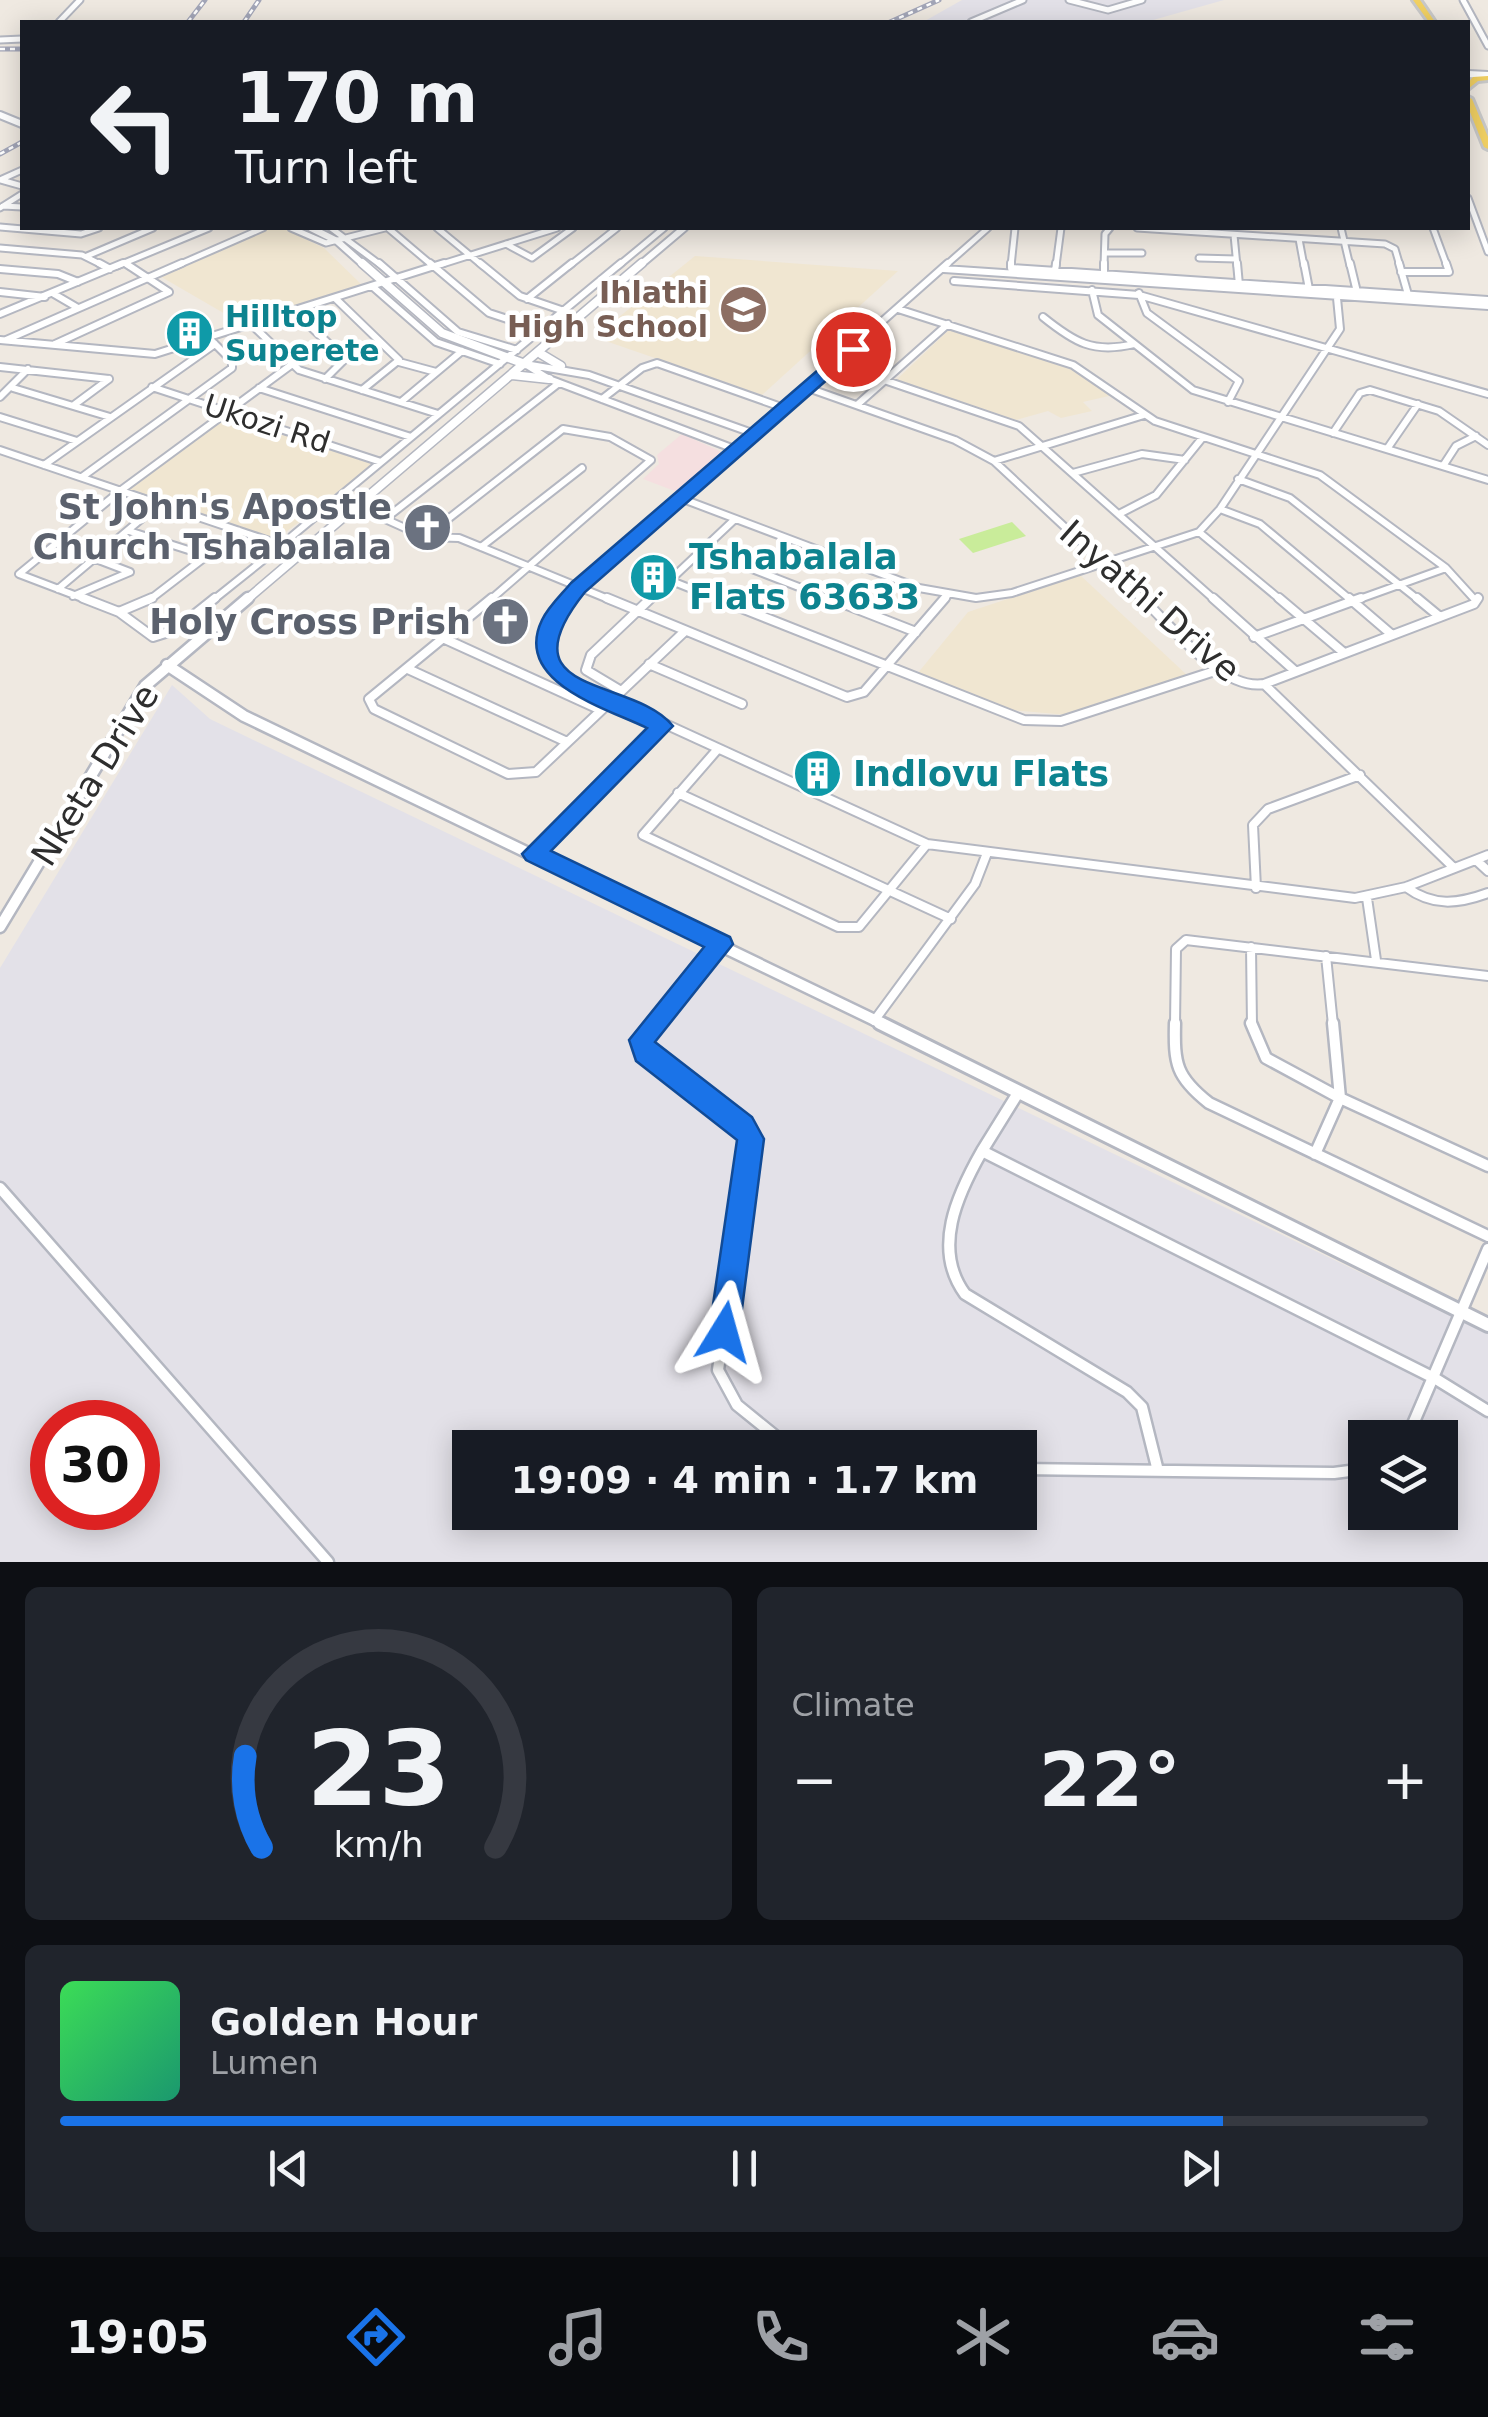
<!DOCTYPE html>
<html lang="en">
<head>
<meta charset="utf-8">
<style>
	:root { --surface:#171b24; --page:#20242c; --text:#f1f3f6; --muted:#9ea1a6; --line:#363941; --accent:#1a73e8 }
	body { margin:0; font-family:"DejaVu Sans",sans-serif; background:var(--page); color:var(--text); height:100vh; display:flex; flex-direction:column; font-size:38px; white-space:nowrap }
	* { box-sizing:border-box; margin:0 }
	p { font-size:32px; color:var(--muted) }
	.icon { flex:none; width:55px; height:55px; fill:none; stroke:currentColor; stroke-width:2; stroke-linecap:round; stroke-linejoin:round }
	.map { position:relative; height:1562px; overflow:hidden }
	.panel { display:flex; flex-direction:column; gap:25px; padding:25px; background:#0d0f14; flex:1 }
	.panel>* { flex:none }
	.guide { position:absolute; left:20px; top:20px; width:1450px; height:210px; border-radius:0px; box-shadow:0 5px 25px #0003; background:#171b24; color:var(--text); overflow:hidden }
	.controls { position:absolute; left:1348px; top:1420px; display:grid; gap:20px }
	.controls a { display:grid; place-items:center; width:110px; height:110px; border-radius:0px; background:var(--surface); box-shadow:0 5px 25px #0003; font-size:50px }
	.speed { position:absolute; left:30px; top:1400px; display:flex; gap:20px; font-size:50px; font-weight:700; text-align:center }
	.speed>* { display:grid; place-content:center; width:130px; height:130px; border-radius:50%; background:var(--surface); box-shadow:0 5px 25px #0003; line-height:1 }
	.speed .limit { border:15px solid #d22; background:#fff; color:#111 }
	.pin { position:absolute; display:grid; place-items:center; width:85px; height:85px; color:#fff; margin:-42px; border:5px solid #fff; border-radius:50%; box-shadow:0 2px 10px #0007 }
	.me { position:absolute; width:110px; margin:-55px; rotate:8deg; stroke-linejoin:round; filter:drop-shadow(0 0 8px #0008) }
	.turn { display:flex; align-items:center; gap:35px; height:210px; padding:0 50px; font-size:45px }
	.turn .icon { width:130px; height:130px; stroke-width:2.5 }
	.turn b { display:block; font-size:70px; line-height:85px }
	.big { font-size:75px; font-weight:600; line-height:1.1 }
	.panel .card { flex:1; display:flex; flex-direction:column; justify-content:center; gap:15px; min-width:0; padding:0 35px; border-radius:15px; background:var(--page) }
	.panel .dial { align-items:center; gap:0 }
	.dial svg { height:260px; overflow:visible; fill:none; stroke:var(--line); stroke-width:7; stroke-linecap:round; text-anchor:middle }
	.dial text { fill:var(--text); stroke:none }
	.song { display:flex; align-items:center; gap:30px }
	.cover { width:120px; height:120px; border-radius:15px; background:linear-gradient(135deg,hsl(130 70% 55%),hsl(160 70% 35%)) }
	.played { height:10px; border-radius:5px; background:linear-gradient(90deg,var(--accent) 85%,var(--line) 85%) }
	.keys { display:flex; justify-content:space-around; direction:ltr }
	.heat { display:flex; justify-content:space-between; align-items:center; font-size:55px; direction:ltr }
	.panel .tiles { flex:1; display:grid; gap:25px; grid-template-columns:1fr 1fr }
	.card:last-child { grid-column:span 2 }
	.trip { position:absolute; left:452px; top:1430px; width:585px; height:100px; border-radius:0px; background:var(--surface); box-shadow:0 5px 25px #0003; font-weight:600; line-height:100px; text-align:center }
	.menu { display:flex; height:160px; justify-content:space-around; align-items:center; background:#090b0e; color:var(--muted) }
	.menu .icon { width:70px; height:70px }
	.menu .current { color:var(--accent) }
	.menu b { font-size:45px; color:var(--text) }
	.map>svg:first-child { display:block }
	.industrial { fill:#e3e1e8; fill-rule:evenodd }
	.education { fill:#f0e6d1 }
	.medical { fill:#f5dfe0 }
	.pitch { fill:#c9ec9a }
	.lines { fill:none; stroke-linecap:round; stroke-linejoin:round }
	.minor-far3-casing { stroke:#b4b7c1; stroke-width:9 }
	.minor-far2-casing { stroke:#b4b7c1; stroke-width:10 }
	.minor-far1-casing { stroke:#b4b7c1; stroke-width:12 }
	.minor-casing { stroke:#b4b7c1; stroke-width:15 }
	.tertiary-far3-casing { stroke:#b4b7c1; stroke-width:10 }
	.tertiary-far2-casing { stroke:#b4b7c1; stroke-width:11 }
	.tertiary-far1-casing { stroke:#b4b7c1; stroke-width:15 }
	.tertiary-casing { stroke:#b4b7c1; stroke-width:18 }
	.primary-casing { stroke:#c9c9c9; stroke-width:6 }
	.minor-far3 { stroke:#fff; stroke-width:5 }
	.minor-far2 { stroke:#fff; stroke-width:6 }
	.minor-far1 { stroke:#fff; stroke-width:8 }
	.minor { stroke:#fff; stroke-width:10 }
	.tertiary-far3 { stroke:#fff; stroke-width:6 }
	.tertiary-far2 { stroke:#fff; stroke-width:8 }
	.tertiary-far1 { stroke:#fff; stroke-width:10 }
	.tertiary { stroke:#fff; stroke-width:12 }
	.primary { fill:#f2d163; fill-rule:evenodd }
	.rail-casing { stroke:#a3a6b8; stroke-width:5 }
	.rail { stroke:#fff; stroke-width:2.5; stroke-dasharray:5; stroke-linecap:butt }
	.route { fill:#1a73e8; stroke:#114b97; stroke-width:2.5 }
	.labels { text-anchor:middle; stroke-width:9; stroke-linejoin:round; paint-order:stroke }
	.far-education-label { font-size:30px; font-weight:bold; fill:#785e54; stroke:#fff; text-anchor:end }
	.far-culture-label { font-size:30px; font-weight:bold; fill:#0d838f; stroke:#fff; text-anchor:start }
	.far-street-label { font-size:30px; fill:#2e2e2e; stroke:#fff }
	.worship-label { font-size:35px; font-weight:bold; fill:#5b616d; stroke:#fff; text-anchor:end }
	.culture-label { font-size:35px; font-weight:bold; fill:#0d838f; stroke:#fff; text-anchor:start }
	.street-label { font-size:35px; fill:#2e2e2e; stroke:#fff }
</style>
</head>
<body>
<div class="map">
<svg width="1488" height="1562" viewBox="0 0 1488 1562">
	<rect width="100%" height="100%" fill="#efe9e1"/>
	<path class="industrial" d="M962,0H1224L1146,22H923Z
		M172,685L210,719L1488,1334V1562H0V968ZM52,1422H138V1508H52ZM1365,1438H1440V1512H1365ZM470,1448H1020V1512H470Z"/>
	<path class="education" d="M270,228H283L324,248L362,285L239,322L158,275Z
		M695,256L898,271L762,395L594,337Z
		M951,328L1071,369L1113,395L1083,402L1092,411L1061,418L1048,411L1016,420L896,380Z
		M230,414L376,462L277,539L126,490Z
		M1080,575L1188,676L1068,715L1010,710L917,674L968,612Z"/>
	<path class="medical" d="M682,434L724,453L680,493L643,479L659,464L657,455Z"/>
	<path class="pitch" d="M1012,522L1026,536L973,553L959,539Z"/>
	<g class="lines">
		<defs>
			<path id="minor-far3" d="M1069,0L1108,10L1142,0
				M1463,0L1488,46
				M59,22L80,0
				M971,22L1023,0
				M0,40L22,39
				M0,180L22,170
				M1,180L22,186
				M1468,198L1488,252
				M3,206L22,207
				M0,208L22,194
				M0,227L81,234L99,228
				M291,228L326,243L385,228
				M331,228L382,266
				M388,228L433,266
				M437,228L483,266
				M1137,228L1385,244L1395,249L1400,266
				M1341,228L1350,266
				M1433,228L1447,266
				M1234,235L1237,266
				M1299,239L1304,266
				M506,244L532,258L573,228
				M0,248L82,255L104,266
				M1105,253H1142
				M87,256L153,228
				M1199,258L1236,259
				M125,263L129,266
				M117,266L209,228
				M176,266L263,228
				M436,266L557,228
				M569,266L617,228
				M618,266L664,228
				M945,266L988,228
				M1011,266L1015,228
				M1056,266L1061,228
				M1104,266L1105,234L1110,228"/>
			<path id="minor-far2" d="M99,263L110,269
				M379,263L458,332L517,350
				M430,263L489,313L541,330
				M480,263L520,296L564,311
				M1011,263V268L1488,300
				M1237,263L1239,285
				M1304,263L1309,289
				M1350,263L1357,292
				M1399,263L1409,298
				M0,269L58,274L78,282
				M944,269L1488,306
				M1055,272L1056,263
				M1401,272H1449L1446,263
				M1104,278V263
				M954,281L1139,295L1488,394
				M372,286L436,342L500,364
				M1092,290L1098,315L1193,390L1488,480
				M0,292L45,297
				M1139,293L1147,313L1239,381L1228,402
				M54,294L78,308
				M335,298L399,360L362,390
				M527,299L572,263
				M898,309L1073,365L1155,421L1320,475L1446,568L1476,601
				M294,311L345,359L325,379
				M0,314L123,263
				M1043,317C1074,342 1093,354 1134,344
				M251,324L299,370L438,414
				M0,340L155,354L444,263
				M6,340L182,263
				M55,344L169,292L125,263
				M399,362L436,372
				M525,364L589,375L755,434
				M525,364L549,379L737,450
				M0,367L109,379
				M887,381L1019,426L1216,601
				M559,383L385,519L425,537L459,538L613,601
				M152,387L381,462
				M13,388L110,417
				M259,388L411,437
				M808,388L955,440L994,461L1144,601
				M0,397L28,369
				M602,399L642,368L657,363L784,408
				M401,402L462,351
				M74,405L109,379
				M857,405L948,324
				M0,417L77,441
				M1333,433L1360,393L1370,390L1439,411L1488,445
				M1387,449L1418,404
				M0,450L281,545
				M994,461L1144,415
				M44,465L215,344
				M1443,466L1456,446L1476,436
				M1073,473L1142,454L1185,460
				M82,477L232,368V361L209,338
				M1238,479L1290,498L1420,601
				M683,499L919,588L976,598L1012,593L1199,532L1220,509L1340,329L1337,298
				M1220,509L1260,524L1352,601
				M1119,514L1156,495L1203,437
				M129,531L207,556
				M1199,532L1282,601
				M443,535L448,519L563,429L610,437L651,460L489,601
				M292,536L621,263
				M481,547L582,468
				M703,550L835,601
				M669,580L722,601
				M58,589L159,504
				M73,596L130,572L96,559
				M90,601L19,574L120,491L291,365
				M148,601L239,531
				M212,601L282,545
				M567,601L948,263
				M648,601L735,519
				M943,601L947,596
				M1354,601L1446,568"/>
			<path id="minor-far1" d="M83,598L119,612L153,637L175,630L215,598
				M492,598L369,699L374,709L508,774L536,772L684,632
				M569,598C547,628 537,653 567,679L927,844L1355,898L1406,887L1488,855
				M607,598L847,697L864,692L945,598
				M716,598L1024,720L1061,721L1218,670
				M829,598L916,632
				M1142,598C1172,627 1222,691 1264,684L1454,868
				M1213,598L1295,671
				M1279,598L1343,652
				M1349,598L1391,634
				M1417,598L1440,617
				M119,612L152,598
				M1254,637L1361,598
				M445,639L601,710
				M649,664L742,704
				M408,669L567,742
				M1264,684L1474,604L1478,598
				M621,691L586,670L591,655L651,598
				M716,751L643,835L838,927H859L927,844
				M678,793L951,919
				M534,853L662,726
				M1476,860L1488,871
				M1406,887C1433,907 1458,904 1488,893
				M1256,888L1253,825L1268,809L1360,775
				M1367,898L1376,960
				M1251,947L1252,1025
				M1326,956L1333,1025
				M874,1021L975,884L987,853
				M654,1025L721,944
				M1175,1025L1176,949L1186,940L1488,976"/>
			<path id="minor" d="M656,1023L642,1040L646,1053L743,1125L751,1139L718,1370L737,1405L790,1448
				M1175,1023C1174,1064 1176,1077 1209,1103L1488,1236
				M1251,1023L1266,1058L1340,1098L1488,1166
				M1018,1093L982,1151L1436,1379L1488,1411
				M982,1151C957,1195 932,1249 965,1294L1127,1392L1142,1407L1158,1471
				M1315,1154L1340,1098L1333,1023
				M0,1188L328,1562
				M1407,1438L1488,1249
				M1020,1469L1334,1473L1365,1469"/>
			<path id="tertiary-far3" d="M1468,74L1488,75
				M0,115L22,124
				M311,228L337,241L365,266
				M639,266L684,228"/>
			<path id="tertiary-far2" d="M362,263L442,333L525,364
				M541,354L561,366
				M512,375L549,379
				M245,601L642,263"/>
			<path id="tertiary-far1" d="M167,665L244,716L885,1025
				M0,927L145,686L248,598"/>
			<path id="tertiary" d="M880,1023L1488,1325"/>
			<path id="primary" d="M1413,0H1420L1435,22H1429Z
				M1488,76V80L1478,81L1468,89V83L1473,77Z
				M1468,97L1472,99L1488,137V149L1484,147L1468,107Z"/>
		</defs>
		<use href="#minor-far3" class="minor-far3-casing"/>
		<use href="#minor-far2" class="minor-far2-casing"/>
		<use href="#minor-far1" class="minor-far1-casing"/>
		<use href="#minor" class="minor-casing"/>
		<use href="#tertiary-far3" class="tertiary-far3-casing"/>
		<use href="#tertiary-far2" class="tertiary-far2-casing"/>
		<use href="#tertiary-far1" class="tertiary-far1-casing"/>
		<use href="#tertiary" class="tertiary-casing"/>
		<use href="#primary" class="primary-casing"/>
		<use href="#minor-far3" class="minor-far3"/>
		<use href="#minor-far2" class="minor-far2"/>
		<use href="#minor-far1" class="minor-far1"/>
		<use href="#minor" class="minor"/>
		<use href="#tertiary-far3" class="tertiary-far3"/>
		<use href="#tertiary-far2" class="tertiary-far2"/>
		<use href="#tertiary-far1" class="tertiary-far1"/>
		<use href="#tertiary" class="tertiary"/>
		<use href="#primary" class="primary"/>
		<defs>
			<path id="rail" d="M188,22L205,0
				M244,22L259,0
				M890,22L939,0
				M0,49H22
				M0,154L22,142"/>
		</defs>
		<use href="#rail" class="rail-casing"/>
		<use href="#rail" class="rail"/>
	</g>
	<path class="route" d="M847,345L862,349L585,592C500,698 633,676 673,726L551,851L730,937L733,944L655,1042L752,1117L764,1139L739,1332L734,1342L724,1346L713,1342L709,1332L737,1140L636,1061L629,1040L704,947L526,860L522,854L647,728C606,708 512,682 542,620C548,607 561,595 571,583Z"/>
	<defs>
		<symbol id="school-disc" viewBox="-11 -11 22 22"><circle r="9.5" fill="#8d6e63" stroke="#fff"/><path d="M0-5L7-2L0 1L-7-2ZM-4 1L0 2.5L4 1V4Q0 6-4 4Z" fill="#fff"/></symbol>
		<symbol id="building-disc" viewBox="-11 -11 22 22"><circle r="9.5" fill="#0f9aa8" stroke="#fff"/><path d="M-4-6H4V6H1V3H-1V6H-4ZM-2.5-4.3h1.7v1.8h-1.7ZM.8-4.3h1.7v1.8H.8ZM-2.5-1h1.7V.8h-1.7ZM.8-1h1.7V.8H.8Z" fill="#fff"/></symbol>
		<symbol id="church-disc" viewBox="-11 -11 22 22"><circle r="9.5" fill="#6b7280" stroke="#fff"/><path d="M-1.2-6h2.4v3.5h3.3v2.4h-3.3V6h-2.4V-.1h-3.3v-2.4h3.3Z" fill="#fff"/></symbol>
	</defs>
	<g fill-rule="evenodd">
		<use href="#school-disc" x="716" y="282" width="55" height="55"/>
		<use href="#building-disc" x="162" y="306" width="55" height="55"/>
		<use href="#church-disc" x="400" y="500" width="55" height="55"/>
		<use href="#building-disc" x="626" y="550" width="55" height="55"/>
		<use href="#church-disc" x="478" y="594" width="55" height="55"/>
		<use href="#building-disc" x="790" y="746" width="55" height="55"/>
	</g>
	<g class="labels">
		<g class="far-education-label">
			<text x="708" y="303">Ihlathi<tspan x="708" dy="34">High School</tspan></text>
		</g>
		<g class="far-culture-label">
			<text x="225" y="327">Hilltop<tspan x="225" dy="34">Superete</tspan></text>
		</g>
		<g class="far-street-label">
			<text transform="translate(267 424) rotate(18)" y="10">Ukozi Rd</text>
		</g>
		<g class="worship-label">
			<text x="392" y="519">St John's Apostle<tspan x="392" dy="40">Church Tshabalala</tspan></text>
			<text x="471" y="634">Holy Cross Prish</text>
		</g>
		<g class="culture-label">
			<text x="689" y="569">Tshabalala<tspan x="689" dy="40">Flats 63633</tspan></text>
			<text x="853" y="786">Indlovu Flats</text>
		</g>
		<g class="street-label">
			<text transform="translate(1150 601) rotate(41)" y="12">Inyathi Drive</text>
			<text transform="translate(95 775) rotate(-58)" y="12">Nketa Drive</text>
		</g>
	</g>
</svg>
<div class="controls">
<a><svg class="icon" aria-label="layers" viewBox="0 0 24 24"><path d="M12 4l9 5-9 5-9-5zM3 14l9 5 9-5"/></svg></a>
</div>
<div class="speed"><div class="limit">30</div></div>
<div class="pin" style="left:853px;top:349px;background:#d93025"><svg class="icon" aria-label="arrive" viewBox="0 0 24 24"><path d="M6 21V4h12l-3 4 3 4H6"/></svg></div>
<svg class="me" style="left:724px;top:1332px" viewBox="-20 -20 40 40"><path d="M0-17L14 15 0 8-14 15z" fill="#1a73e8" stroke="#fff" stroke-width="4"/></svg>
<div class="trip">19:09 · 4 min · 1.7 km</div>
<div class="guide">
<div class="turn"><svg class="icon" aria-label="left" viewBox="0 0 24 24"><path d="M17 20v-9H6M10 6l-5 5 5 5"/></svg><div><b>170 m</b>Turn left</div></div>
</div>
</div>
<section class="panel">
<div class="tiles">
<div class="card dial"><svg viewBox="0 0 100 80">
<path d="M14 69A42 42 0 1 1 86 69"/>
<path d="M14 69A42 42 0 0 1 9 41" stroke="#1a73e8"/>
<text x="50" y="56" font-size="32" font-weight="700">23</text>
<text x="50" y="72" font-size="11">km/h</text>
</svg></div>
<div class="card"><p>Climate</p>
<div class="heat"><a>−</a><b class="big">22°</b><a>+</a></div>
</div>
<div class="card">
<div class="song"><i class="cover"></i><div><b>Golden Hour</b><p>Lumen</p></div></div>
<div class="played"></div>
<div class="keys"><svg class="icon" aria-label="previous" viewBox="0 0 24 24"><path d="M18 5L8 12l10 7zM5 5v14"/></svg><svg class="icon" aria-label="pause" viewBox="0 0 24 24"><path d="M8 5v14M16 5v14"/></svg><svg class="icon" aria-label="next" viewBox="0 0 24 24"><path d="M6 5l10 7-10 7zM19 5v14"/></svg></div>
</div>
</div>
</section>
<nav class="menu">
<b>19:05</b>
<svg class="icon current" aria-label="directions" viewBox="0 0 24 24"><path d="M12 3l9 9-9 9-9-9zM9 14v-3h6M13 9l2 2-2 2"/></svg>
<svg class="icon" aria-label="music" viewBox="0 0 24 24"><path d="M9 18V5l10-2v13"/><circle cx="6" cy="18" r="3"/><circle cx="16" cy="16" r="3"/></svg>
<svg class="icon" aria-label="phone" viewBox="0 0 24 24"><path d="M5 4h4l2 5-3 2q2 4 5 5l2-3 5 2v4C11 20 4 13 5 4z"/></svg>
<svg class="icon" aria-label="climate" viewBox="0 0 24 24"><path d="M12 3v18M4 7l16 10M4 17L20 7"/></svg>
<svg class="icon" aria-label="car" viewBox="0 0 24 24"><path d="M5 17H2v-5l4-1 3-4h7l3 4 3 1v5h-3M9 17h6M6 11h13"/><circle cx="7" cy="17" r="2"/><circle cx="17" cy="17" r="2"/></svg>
<svg class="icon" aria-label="filters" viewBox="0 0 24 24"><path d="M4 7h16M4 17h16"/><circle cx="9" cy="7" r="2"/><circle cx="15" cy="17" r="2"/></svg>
</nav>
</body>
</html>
